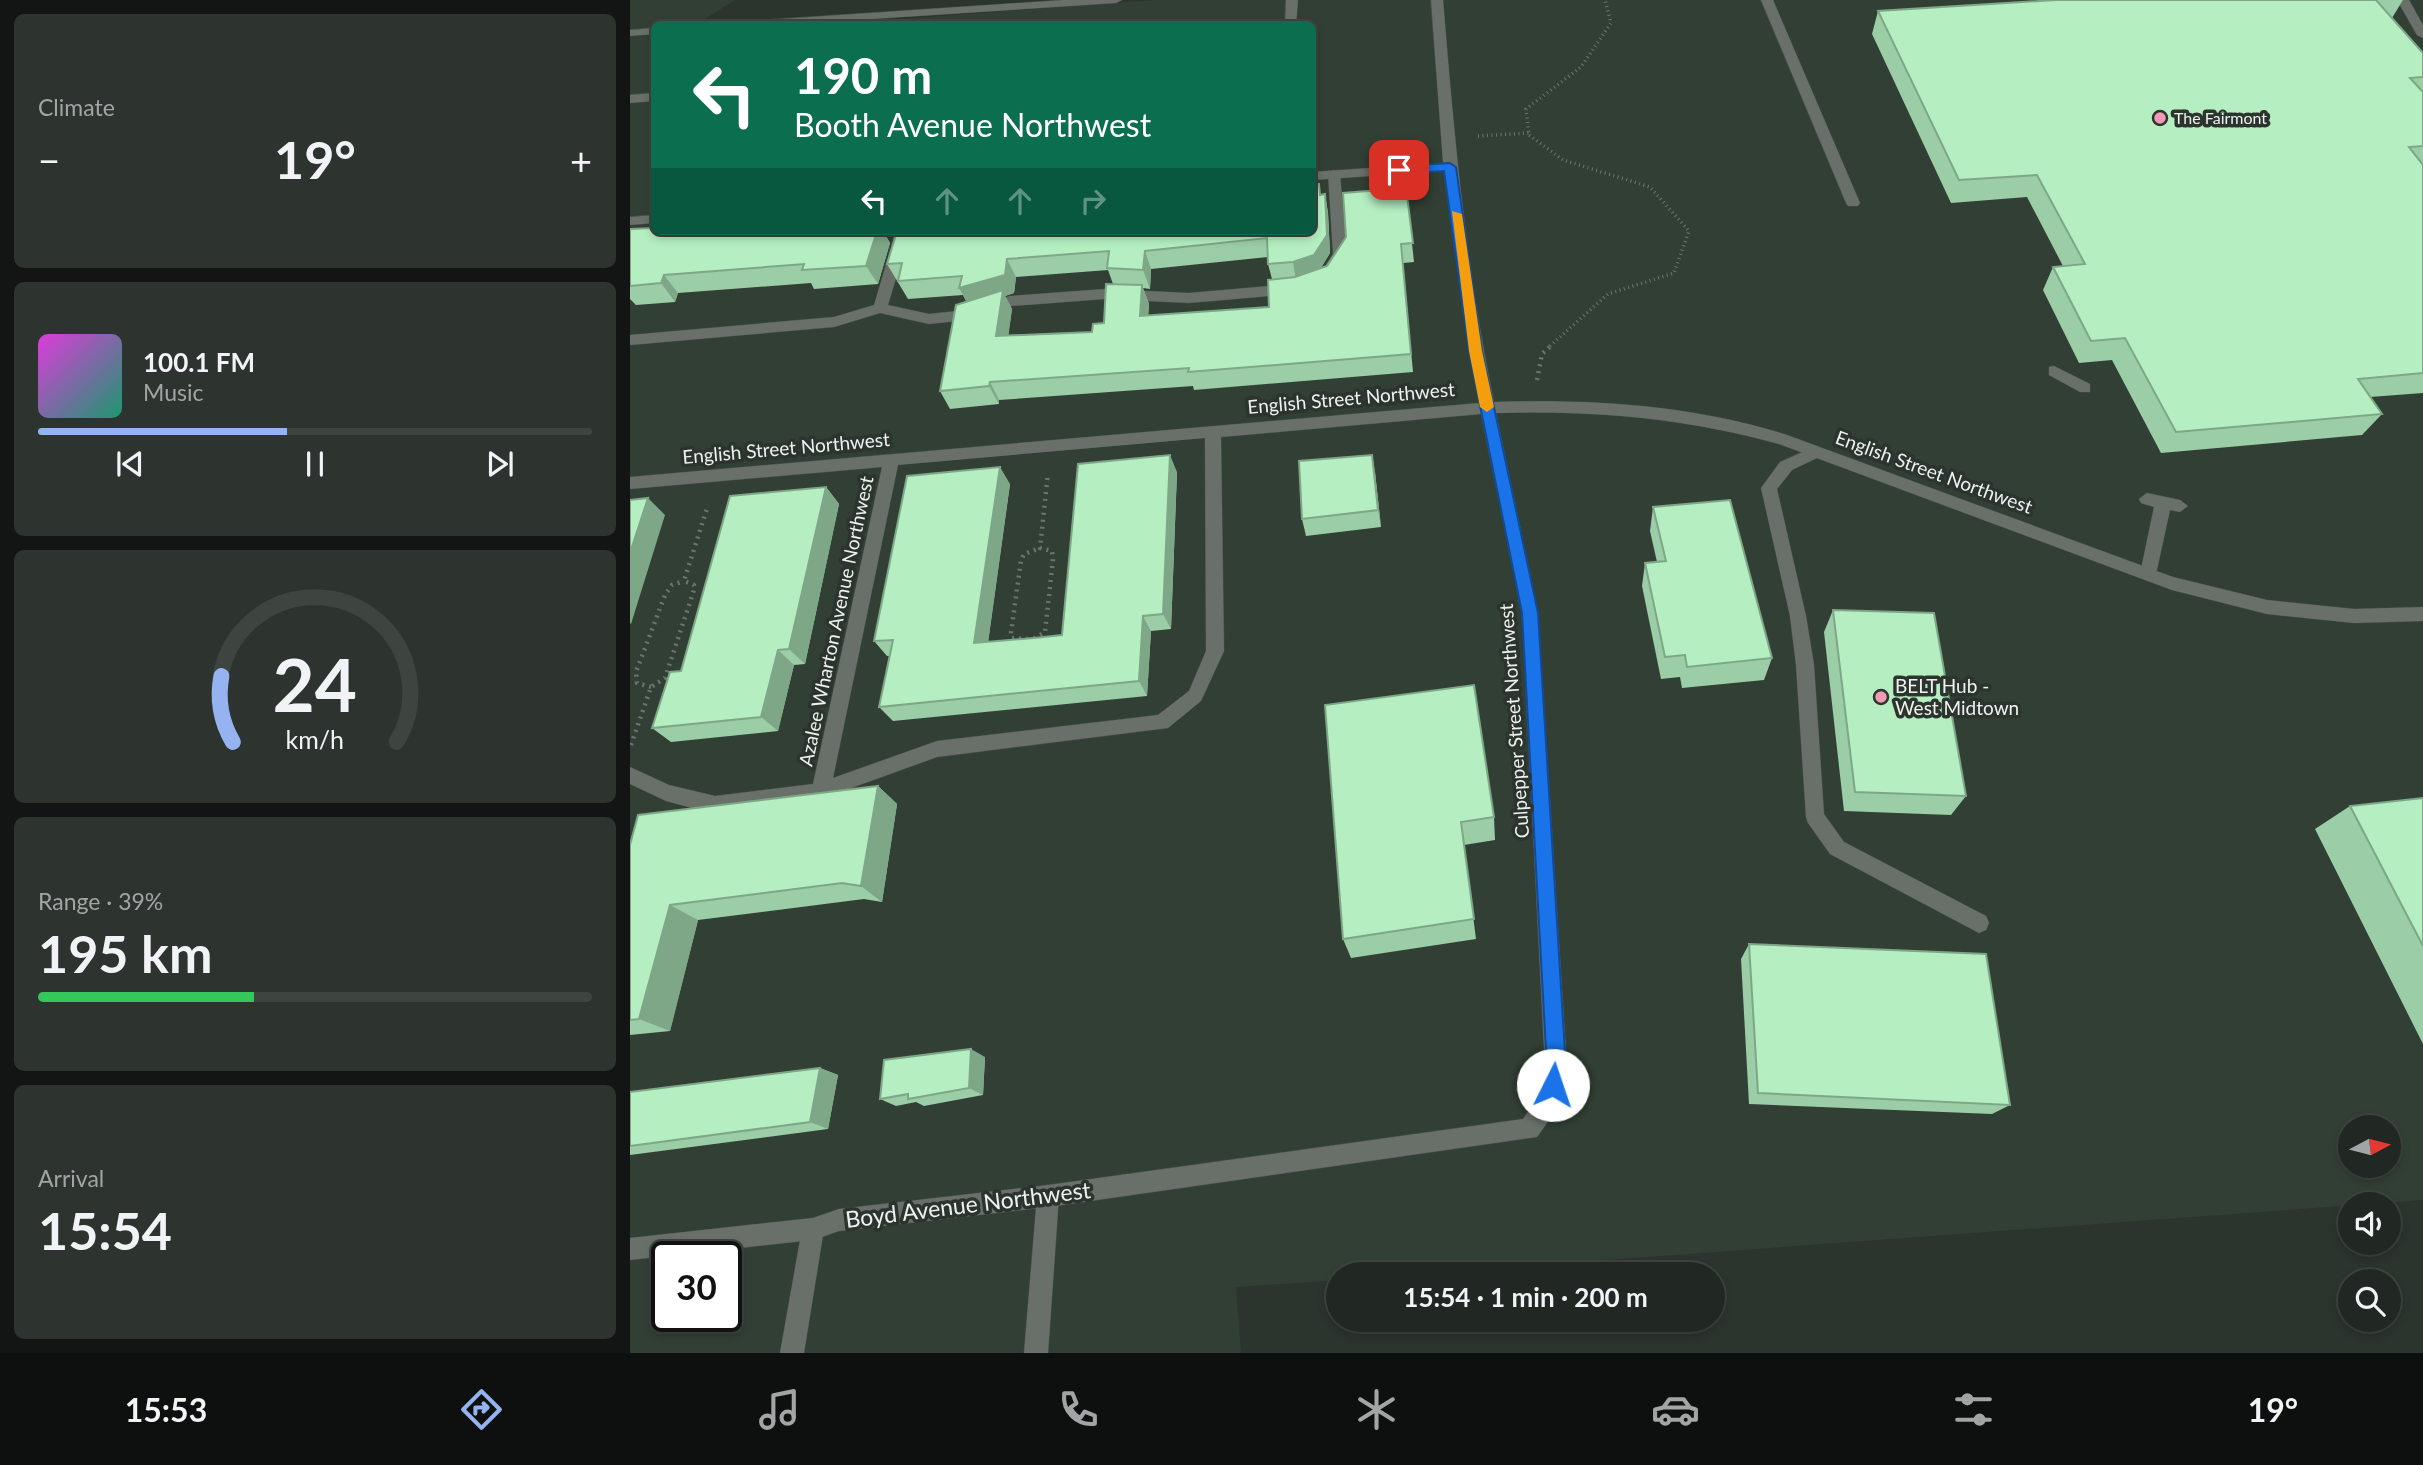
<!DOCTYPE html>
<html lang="en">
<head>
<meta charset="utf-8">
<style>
	:root { --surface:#212722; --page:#2d332f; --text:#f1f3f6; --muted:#a2a5a5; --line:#3e4440; --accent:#95b2f1 }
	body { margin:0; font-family:Lato,sans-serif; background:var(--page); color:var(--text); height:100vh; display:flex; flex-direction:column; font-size:26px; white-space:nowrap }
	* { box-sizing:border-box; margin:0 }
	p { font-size:23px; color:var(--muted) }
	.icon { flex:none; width:38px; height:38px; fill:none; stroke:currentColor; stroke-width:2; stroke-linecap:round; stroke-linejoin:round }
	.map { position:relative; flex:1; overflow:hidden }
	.panel { display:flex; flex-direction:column; gap:14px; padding:14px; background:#121513; width:630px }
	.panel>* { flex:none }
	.banner { position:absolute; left:21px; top:21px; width:665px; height:214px; border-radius:10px; box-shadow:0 4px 10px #0003,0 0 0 2px var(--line); background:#0b6e4f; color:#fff; overflow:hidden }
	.needle { width:46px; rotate:83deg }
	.buttons { position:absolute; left:1708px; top:1115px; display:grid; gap:14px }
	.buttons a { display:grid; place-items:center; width:63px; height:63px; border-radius:50%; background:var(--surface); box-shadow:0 4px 10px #0003,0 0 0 2px var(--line); font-size:35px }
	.speed { position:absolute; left:21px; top:1241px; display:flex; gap:14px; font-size:35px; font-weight:700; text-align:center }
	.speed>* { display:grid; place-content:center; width:91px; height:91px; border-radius:50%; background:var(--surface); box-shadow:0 4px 10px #0003,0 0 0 2px var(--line); line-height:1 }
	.speed .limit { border:4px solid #111; border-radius:10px; background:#fff; color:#111 }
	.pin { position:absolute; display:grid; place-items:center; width:60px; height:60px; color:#fff; margin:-30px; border-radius:14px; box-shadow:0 4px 10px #0006 }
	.me { position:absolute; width:77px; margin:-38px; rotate:4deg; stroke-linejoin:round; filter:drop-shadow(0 0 5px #0008) }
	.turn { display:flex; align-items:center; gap:24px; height:147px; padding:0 28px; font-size:32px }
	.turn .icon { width:91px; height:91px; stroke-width:2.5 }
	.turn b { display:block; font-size:49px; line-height:60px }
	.lanes { display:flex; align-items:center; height:66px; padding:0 28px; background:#0003; justify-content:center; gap:35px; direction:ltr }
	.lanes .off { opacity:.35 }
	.big { font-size:52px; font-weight:700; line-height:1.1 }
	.panel .widget { flex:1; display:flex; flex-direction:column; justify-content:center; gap:10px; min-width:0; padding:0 24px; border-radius:10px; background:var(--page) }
	.panel .dial { align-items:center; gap:0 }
	.dial svg { height:182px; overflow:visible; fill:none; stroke:var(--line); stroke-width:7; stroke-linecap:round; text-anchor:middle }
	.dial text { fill:var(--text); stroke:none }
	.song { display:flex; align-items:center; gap:21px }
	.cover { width:84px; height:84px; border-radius:10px; background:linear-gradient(135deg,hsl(300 70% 55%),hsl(160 70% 35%)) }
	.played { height:7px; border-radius:4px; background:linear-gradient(90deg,var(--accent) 45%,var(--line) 45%) }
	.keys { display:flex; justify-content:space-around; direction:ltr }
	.heat { display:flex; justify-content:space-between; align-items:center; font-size:38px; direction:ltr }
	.charge { height:10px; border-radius:5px; background:linear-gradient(90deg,#34c759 39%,var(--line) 0) }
	.trip { position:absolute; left:696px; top:1262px; width:399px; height:70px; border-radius:35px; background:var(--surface); box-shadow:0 4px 10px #0003,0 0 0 2px var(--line); font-weight:700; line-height:70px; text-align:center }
	.tabs { display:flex; height:112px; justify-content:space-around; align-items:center; background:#0d100e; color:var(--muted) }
	.tabs .icon { width:49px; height:49px }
	.tabs .active { color:var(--accent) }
	.tabs b { font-size:32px; color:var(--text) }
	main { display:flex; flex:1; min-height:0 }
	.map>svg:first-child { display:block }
	.built { fill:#323f34; fill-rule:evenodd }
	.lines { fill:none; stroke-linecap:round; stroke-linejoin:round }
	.lane-casing { stroke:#484f4a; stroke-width:1 }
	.street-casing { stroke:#484f4a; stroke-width:1 }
	.path-far1 { stroke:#6d746e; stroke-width:3.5; stroke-dasharray:1 3.5; stroke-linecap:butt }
	.path { stroke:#6d746e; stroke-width:4.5; stroke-dasharray:2 5; stroke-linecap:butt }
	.lane { fill:#687069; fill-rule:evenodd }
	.street { fill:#687069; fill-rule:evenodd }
	.wall { fill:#9bcda6; fill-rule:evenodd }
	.shaded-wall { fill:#7ea787 }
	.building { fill:#b4eec1; stroke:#7ea787; stroke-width:2 }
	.route { fill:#1a73e8; stroke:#114b97; stroke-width:2 }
	.slow { fill:#f59e0b }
	.poi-dot { fill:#f19ab3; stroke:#2c342e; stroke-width:2.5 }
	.labels { text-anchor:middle; stroke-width:7; stroke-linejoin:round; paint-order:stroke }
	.far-poi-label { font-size:16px; fill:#eef2ee; stroke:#2c342e; text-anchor:start }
	.street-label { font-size:19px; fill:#eef2ee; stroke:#2c342e }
	.poi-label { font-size:19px; fill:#eef2ee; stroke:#2c342e; text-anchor:start }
	.near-street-label { font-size:23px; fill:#eef2ee; stroke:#2c342e }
</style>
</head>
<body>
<main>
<section class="panel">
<div class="widget"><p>Climate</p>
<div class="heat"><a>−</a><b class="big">19°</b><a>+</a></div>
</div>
<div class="widget">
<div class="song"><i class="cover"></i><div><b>100.1 FM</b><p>Music</p></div></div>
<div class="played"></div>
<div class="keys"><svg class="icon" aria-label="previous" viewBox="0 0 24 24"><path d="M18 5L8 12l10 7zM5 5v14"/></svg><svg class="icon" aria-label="pause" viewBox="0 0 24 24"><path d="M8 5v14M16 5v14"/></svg><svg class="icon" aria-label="next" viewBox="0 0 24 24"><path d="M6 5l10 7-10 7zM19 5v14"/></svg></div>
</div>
<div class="widget dial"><svg viewBox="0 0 100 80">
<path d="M14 69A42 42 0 1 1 86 69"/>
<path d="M14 69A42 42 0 0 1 9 40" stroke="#95b2f1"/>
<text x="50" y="56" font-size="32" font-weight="700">24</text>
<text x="50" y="72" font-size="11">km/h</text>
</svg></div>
<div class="widget"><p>Range · 39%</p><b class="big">195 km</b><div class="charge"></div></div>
<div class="widget"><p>Arrival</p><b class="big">15:54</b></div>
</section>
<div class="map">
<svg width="1793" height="1353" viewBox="0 0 1793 1353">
	<rect width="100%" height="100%" fill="#2c342e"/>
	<path class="built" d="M0,0H105L67,24H24V231H682V24H201L526,0H1793V1200L785,1274H709V1280L606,1287L611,1353H0ZM1720,1127H1759V1166H1720ZM37,1256H96V1316H37Z"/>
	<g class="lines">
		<defs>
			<path id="lane" d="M656,0H668L666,24H655Z
				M1131,0H1143L1230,203L1228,206H1218L1216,203Z
				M1767,0H1779L1793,25V38L1787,35Z
				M24,93V101L0,103V95Z
				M704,170L710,174L717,254L707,269L702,271L695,266L703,254L698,174Z
				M266,231H280L258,305L299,314L336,310L380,296L475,289L559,293L662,284L669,289L662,294L559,303L475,299L381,306L337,320L299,324L250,313L204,327L0,345V335L204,317L244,305Z
				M1424,366L1460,384V392H1450L1419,375V367Z
				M1186,446L1194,452L1191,456L1162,470L1147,489L1176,616L1184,665L1194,814L1214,842L1356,916L1359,923L1356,930L1349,933L1200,854L1178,823L1176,817L1166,665L1160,616L1131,488L1150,462Z
				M1517,493L1550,500L1558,506L1550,512L1540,510L1526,574L1518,581L1510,574L1524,507L1511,503L1509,499Z
				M418,1185L426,1188L429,1196L418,1353H394L407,1196L410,1188Z
				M183,1218L191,1221L194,1229L174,1353H150L172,1229L175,1221Z"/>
			<path id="street" d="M434,0H492L486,3L164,24H113L119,21Z
				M801,0H813C824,135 836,270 864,402C963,399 1062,405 1157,435L1543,577L1637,600L1724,609L1793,607V621L1724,623L1637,614L1542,590L1149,444C1056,418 963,410 866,413L908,613L937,1068L927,1109L907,1137L418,1207L209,1231L183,1240L0,1260V1238L183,1218L209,1209L418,1185L893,1119L909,1096L915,1068L892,613L851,414L591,437L594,651L571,701L538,728L307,757L191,799L85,814L36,801L0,784V767L39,785L85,796L183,784L252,467L0,489V477L849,403L839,351L814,171L682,180V172L813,163ZM575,438L576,651L559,691L528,715L307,741L203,778L268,465Z
				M24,28V34L0,36V30Z
				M24,215V223L0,225V217Z"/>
		</defs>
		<use href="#lane" class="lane-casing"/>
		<use href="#street" class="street-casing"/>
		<path class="path-far1" d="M848,136L899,133
			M920,346L978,294L1044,273L1059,231L1020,187L933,160L899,135L896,109L951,67L981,23L975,0"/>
		<path class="path" d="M907,380L912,354L922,345
			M398,639L382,638L381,633L391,560L394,554L410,548
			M398,642L415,632L423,559L422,551L410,548L418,473
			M21,687L7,683L6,672L35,595L42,585L54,581
			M1,745L21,687L35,678L64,590V585L54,581L78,505"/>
		<use href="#lane" class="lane"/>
		<use href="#street" class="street"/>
	</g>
	<path class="wall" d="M1426,0H1773L1762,18L1793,53V393L1740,397L1752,414L1732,435L1531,453L1482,360L1449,363L1413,290L1423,267L1433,266L1397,197L1321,203L1242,34L1248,11Z
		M776,188L784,262L773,263L783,372L564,390L563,386L369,400V404L320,409L310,391L336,301L333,295L278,299L257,264L695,194L698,213L700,253L691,268L697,266ZM638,257V264L642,279L639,307L518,316L519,304L513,288L520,289L521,269ZM478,270L483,284L474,323L462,332L378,335L382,309L375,296L384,293L386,277Z
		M0,229L24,231H253L260,243L248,284L184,289L181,283L48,293L45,302L6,305L0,299Z
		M547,472L541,629L521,631L517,696L263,721L249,707L259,656H257L244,641L380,484L358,642L432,635Z
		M745,472L751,527L676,536L672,519Z
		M196,487L209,504L175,664L164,665L148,731L41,742L22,728L51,671Z
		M1023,507L1142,658L1134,680L1052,688L1050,677L1031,679L1012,586L1015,563L1027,562L1020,531Z
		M1203,610L1336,796L1321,815L1214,811L1194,632Z
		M695,705L864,817L865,840L834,845L846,939L721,958L713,939Z
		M248,786L267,804L252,902L234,899L68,920L40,1031L0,1035V845Z
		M1793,798V1044L1685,829L1720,806Z
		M1119,944L1380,1105L1362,1114L1119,1104L1111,959Z
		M355,1057L353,1095L294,1106L286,1102L266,1106L250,1099Z
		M190,1068L208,1075L198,1129L0,1155V1092Z"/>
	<path class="shaded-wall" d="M695,194L698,213L700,253L687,274L666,280L663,262Z
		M245,231H253L260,243L248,284L236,266Z
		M515,251L521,269L520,289L513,270Z
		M377,259L386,277L384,293L375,296L382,309L376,354L339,306L329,288Z
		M34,275L48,293L45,302L31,283Z
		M512,285L519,304L517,335L510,316Z
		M360,382L369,400V404L359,386Z
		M540,455L547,472L541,629L533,614Z
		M742,455L745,472L751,527L748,510Z
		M370,467L380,484L356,658L344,643Z
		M196,487L209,504L175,664L159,649Z
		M18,498L35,515L1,624L0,623V553Z
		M513,616L521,631L517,696L509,681Z
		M148,650L164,665L148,731L131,717Z
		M248,786L267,804L252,902L231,886Z
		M40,905L68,920L40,1031L9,1019Z
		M341,1049L355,1057L353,1095L339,1088Z
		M190,1068L208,1075L198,1129L180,1122Z"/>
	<path class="building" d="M1426,0H1746L1793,53V77L1780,78L1793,92V146L1779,147L1793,165V373L1728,379L1752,414L1546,432L1495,338L1461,341L1423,267L1455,264L1407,175L1329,180L1248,11Z
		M689,184L690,195L695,194L697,235L684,255L663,262L638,264L637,238L515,251L513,270L477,268L479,251L377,259L375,275L329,288L332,276L268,281L272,263L257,264L267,231H682V185Z
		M776,188L783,243L771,244L781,354L558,372L559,368L360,382L359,386L310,391L326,305L373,290L366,336L462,332L463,324L474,323L476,284L512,285L510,316L639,307L638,280L665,277L697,266L716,237L713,193Z
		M24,228V231H247L236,266L172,270L174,264L34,275L31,283L0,286V229Z
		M540,455L533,614L513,616L509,681L249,707L263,640L244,641L277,476L370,467L344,643L404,638L432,635L448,464Z
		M742,455L748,510L672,519L669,461Z
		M196,487L159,649L148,650L131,717L22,728L40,672L51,671L100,496Z
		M18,498L0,553V500Z
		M1100,500L1142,658L1057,667L1055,655L1035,657L1015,563L1036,561L1023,507Z
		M1203,610L1304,613L1336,796L1225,792Z
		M844,685L864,817L831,822L844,919L713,939L695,705Z
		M248,786L231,886L212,883L40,905L9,1019L0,1020V845L8,815Z
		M1793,798V946L1720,806Z
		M1119,944L1356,954L1380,1105L1128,1093Z
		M341,1049L339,1088L278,1099V1094L250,1099L254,1060Z
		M190,1068L180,1122L0,1146V1092Z"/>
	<path class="route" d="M820,163L826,167L852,351L908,613L936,1069L930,1091L923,1094L916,1091L913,1085L917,1069L892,613L839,351L814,171L769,174L764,170L769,166Z"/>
	<path class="slow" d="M822,211L832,214L852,351L864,407L857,412L850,407L839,351Z"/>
	<g class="poi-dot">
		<circle cx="1530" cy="118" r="7"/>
		<circle cx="1251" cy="697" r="7"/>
	</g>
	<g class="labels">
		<g class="far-poi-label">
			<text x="1544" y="124">The Fairmont</text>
		</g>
		<g class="street-label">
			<text transform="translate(721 398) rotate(-5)" y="7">English Street Northwest</text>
			<text transform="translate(156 448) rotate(-5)" y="7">English Street Northwest</text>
			<text transform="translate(1304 472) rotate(20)" y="7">English Street Northwest</text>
			<text transform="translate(206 621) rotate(-78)" y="7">Azalee Wharton Avenue Northwest</text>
			<text transform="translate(884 721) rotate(-94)" y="7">Culpepper Street Northwest</text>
		</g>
		<g class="poi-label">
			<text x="1265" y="693">BELT Hub -<tspan x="1265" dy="22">West Midtown</tspan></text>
		</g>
		<g class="near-street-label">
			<text transform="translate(338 1205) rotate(-7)" y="8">Boyd Avenue Northwest</text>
		</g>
	</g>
</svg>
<div class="buttons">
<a><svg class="needle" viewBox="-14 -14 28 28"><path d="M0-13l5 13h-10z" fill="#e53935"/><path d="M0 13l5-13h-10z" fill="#a2a5a5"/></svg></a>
<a><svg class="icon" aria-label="sound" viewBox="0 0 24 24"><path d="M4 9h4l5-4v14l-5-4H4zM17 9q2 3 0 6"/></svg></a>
<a><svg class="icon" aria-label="search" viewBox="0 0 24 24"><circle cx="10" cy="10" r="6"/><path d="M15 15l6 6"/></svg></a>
</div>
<div class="speed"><div class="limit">30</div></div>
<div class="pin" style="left:769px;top:170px;background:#d93025"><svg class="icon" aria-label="arrive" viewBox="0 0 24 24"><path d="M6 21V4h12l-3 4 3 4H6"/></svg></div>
<svg class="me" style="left:923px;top:1085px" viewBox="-20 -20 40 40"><circle r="19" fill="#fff"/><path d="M0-13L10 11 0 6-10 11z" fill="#1a73e8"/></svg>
<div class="trip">15:54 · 1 min · 200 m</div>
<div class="banner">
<div class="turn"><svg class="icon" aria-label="left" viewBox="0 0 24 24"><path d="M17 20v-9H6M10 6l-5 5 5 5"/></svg><div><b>190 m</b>Booth Avenue Northwest</div></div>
<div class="lanes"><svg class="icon" aria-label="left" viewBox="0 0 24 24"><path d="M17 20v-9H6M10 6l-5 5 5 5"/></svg><svg class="icon off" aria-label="ahead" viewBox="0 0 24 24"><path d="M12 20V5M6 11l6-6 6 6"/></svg><svg class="icon off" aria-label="ahead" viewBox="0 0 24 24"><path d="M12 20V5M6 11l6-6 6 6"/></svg><svg class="icon off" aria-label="right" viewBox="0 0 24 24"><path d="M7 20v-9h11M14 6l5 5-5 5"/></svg></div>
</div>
</div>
</main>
<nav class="tabs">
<b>15:53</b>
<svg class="icon active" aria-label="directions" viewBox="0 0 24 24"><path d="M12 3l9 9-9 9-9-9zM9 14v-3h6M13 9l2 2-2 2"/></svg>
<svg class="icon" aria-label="music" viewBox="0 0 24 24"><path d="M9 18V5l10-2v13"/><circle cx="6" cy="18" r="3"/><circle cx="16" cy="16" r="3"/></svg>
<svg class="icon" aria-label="phone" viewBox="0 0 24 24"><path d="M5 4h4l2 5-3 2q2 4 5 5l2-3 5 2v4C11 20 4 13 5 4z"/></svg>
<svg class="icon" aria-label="climate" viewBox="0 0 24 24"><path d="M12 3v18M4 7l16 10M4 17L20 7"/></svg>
<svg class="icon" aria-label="car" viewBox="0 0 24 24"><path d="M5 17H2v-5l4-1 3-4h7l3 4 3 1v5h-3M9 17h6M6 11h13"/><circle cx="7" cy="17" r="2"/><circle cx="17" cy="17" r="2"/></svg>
<svg class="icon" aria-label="filters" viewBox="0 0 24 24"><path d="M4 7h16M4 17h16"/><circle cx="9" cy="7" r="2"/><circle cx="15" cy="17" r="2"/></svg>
<b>19°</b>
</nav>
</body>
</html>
